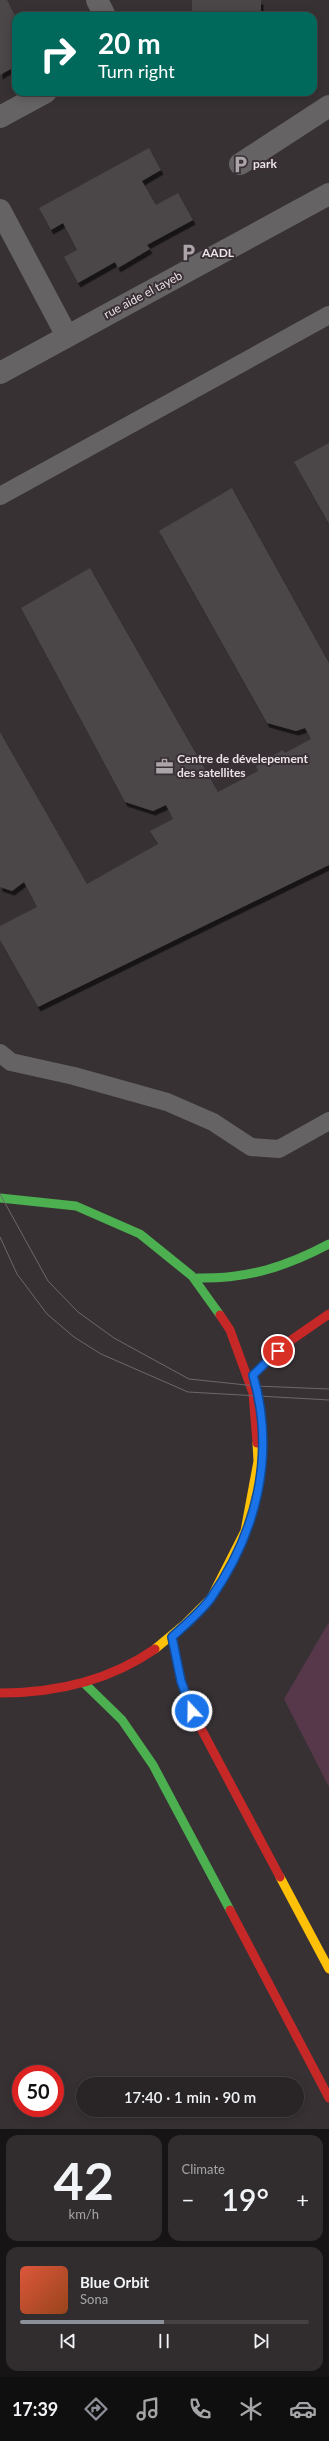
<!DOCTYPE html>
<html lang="en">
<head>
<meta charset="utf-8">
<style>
	:root { --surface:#292527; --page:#312d2f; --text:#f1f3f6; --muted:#a5a5a7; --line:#454244; --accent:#8c9099 }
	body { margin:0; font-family:Lato,sans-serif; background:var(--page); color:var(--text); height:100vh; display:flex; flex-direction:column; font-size:15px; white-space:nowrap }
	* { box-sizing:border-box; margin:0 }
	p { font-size:13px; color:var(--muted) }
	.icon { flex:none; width:22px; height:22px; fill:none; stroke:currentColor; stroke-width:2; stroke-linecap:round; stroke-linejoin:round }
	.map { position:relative; height:2129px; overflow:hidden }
	.drawer { display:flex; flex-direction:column; gap:6px; padding:6px; background:#171415; flex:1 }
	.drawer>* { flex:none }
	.hud { position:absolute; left:12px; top:12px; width:305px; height:84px; border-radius:12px; box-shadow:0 2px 10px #0003,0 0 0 1px var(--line); background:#00695c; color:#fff; overflow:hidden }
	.speed { position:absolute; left:12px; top:2065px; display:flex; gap:8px; font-size:20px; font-weight:700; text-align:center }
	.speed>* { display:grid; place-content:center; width:52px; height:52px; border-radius:50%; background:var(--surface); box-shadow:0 2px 10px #0003,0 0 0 1px var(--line); line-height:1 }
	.speed .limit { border:6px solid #d22; background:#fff; color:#111 }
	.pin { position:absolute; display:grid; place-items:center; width:34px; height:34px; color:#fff; margin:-17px; border:2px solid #fff; border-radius:50%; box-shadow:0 1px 4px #0007 }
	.me { position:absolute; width:44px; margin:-22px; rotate:339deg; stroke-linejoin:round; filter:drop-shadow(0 0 3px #0008) }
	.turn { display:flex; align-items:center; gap:14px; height:84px; padding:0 20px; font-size:18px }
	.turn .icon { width:52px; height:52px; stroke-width:2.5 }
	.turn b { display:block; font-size:28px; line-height:34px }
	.big { font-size:30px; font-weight:600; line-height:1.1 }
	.drawer .tile { flex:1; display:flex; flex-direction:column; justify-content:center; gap:6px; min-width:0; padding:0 14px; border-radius:12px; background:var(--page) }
	.drawer .dial { align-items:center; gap:0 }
	.dial b { font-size:52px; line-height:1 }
	.song { display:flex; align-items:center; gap:12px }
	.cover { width:48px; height:48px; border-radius:6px; background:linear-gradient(135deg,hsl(10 70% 55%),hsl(20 70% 35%)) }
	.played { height:4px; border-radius:2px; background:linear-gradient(90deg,var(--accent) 50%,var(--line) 50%) }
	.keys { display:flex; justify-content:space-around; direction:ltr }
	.heat { display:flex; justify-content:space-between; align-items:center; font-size:22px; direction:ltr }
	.drawer .tiles { flex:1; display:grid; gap:6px; grid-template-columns:1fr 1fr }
	.tile:last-child { grid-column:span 2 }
	.trip { position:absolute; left:76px; top:2077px; width:228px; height:40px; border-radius:20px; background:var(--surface); box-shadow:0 2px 10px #0003,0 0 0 1px var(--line); font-weight:600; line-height:40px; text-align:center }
	.tabs { display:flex; height:64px; justify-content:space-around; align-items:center; background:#100f10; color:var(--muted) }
	.tabs .icon { width:28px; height:28px }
	.tabs .on { color:var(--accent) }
	.tabs b { font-size:18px; color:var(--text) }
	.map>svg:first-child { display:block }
	.green { fill:#57374a }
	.building { fill:#4b4649; filter:url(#shadow) }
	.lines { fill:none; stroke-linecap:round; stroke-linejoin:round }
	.lane { stroke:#656364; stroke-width:18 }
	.street { stroke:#656364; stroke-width:22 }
	.fast { stroke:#4caf50; stroke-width:9 }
	.slow { stroke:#ffc107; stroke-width:9 }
	.jam { stroke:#c62828; stroke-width:9 }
	.tram { stroke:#6c686a; stroke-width:1 }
	.route-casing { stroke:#114b97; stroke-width:10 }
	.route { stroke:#1a73e8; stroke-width:7 }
	.labels { text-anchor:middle; stroke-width:4; stroke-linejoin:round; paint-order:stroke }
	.poi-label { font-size:12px; font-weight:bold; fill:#e9e2e6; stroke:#392f35; text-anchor:start }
	.street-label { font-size:12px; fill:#e9e2e6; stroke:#392f35 }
</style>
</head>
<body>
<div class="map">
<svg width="329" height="2129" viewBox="0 0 329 2129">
	<defs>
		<filter id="shadow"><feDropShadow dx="2.5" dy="4.5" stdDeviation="0" flood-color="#0009"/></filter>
	</defs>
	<rect width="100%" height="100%" fill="#373134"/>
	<path class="green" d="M329,1622V1787L284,1699Z"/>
	<path class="building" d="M0,0H7L16,17V66L0,75Z
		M192,0H261V16H192Z
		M149,148L161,170L142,181L156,205L178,193L193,220L147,245L150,249L118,268L115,262L78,283L64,257L77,250L63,223L51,230L39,208Z
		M329,443V524L294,462Z
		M232,488L329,663V865L38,1007L0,940V926L37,907L24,882L12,891L0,887V732L87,884L158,844L150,831L173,819L166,805L153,811L125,802L21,608L90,568L218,792L258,771L256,766L283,750L285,753L311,739L305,728L296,731L267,723L159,531Z"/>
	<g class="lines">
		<path class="lane" d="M0,496L329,315
			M0,1053L11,1062L74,1076L167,1102L213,1122L251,1147L279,1149L329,1121"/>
		<path class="street" d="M97,0L105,16
			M0,117L46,92
			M240,164L329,106
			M0,210L67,336
			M0,373L329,194"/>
		<path class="fast" d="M0,1198L76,1206L140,1234L192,1276L220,1315
			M198,1278C247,1279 286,1267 329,1244
			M84,1683L122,1720L153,1765L230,1910"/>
		<path class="slow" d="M155,1649L185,1624L211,1598L245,1531L258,1461L257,1443
			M280,1877L329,1969"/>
		<path class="jam" d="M220,1315L230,1330L253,1393L257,1443
			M253,1375L287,1343L329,1314
			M172,1637L181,1681L197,1721L280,1877
			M0,1693C56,1693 109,1681 155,1649
			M230,1910L329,2098"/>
		<path class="tram" d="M0,1194L48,1281L78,1312L114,1338L189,1379L256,1386L329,1389
			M0,1237L17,1274L47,1314L74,1337L101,1354L188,1392L329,1400"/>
	</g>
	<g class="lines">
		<defs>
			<path id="route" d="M192,1711L181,1681L172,1637C185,1625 201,1612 211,1598C257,1532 276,1454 253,1375L278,1351"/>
		</defs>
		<use href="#route" class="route-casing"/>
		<use href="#route" class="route"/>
	</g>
	<defs>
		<symbol id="parking-bare" viewBox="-9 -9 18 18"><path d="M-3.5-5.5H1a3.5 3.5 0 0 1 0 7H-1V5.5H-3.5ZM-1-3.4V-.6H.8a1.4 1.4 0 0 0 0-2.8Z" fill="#aba4a8" stroke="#392f35" stroke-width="2.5" paint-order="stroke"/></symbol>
		<symbol id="office-bare" viewBox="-9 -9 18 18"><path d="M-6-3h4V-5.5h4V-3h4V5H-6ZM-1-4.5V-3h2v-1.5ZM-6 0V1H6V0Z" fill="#aba4a8" stroke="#392f35" stroke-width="2.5" paint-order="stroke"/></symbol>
	</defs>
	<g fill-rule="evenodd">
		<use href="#parking-bare" x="228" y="152" width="25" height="25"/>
		<use href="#parking-bare" x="176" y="240" width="25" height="25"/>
		<use href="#office-bare" x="152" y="754" width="25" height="25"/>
	</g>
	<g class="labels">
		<g class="poi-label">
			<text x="253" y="168">park</text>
			<text x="202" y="257">AADL</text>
			<text x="177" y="763">Centre de dévelepement<tspan x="177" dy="14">des satellites</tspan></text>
		</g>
		<g class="street-label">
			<text transform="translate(143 295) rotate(-28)" y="4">rue aide el tayeb</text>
		</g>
	</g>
</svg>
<div class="speed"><div class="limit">50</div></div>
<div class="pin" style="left:278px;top:1351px;background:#d93025"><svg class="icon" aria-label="arrive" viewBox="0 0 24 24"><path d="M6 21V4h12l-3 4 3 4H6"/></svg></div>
<svg class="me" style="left:192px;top:1711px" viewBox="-20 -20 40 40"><circle r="17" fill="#1a73e8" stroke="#fff" stroke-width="3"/><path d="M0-11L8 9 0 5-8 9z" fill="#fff"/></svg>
<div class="trip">17:40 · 1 min · 90 m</div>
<div class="hud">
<div class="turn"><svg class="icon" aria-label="right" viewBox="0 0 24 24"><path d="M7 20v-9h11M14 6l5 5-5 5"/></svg><div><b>20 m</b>Turn right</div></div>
</div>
</div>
<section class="drawer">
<div class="tiles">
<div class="tile dial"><b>42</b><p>km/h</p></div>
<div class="tile"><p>Climate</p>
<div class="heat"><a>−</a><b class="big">19°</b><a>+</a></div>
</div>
<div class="tile">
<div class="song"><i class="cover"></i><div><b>Blue Orbit</b><p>Sona</p></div></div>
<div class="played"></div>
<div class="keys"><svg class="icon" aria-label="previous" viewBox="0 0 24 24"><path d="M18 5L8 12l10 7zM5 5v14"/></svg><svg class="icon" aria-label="pause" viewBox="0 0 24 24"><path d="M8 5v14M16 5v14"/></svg><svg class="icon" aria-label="next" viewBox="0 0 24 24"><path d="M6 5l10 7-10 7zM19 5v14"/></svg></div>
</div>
</div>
</section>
<nav class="tabs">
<b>17:39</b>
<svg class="icon on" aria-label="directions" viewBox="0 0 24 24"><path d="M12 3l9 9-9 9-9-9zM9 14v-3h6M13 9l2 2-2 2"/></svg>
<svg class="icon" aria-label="music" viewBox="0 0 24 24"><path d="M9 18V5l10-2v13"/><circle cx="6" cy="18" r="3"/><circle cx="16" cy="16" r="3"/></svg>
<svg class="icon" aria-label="phone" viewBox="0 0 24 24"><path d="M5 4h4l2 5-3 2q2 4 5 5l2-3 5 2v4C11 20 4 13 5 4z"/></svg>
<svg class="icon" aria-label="climate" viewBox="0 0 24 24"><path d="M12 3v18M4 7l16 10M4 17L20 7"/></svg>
<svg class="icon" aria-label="car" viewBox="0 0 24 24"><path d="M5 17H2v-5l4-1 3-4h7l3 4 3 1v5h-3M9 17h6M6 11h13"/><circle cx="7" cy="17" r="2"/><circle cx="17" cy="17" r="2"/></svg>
</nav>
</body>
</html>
